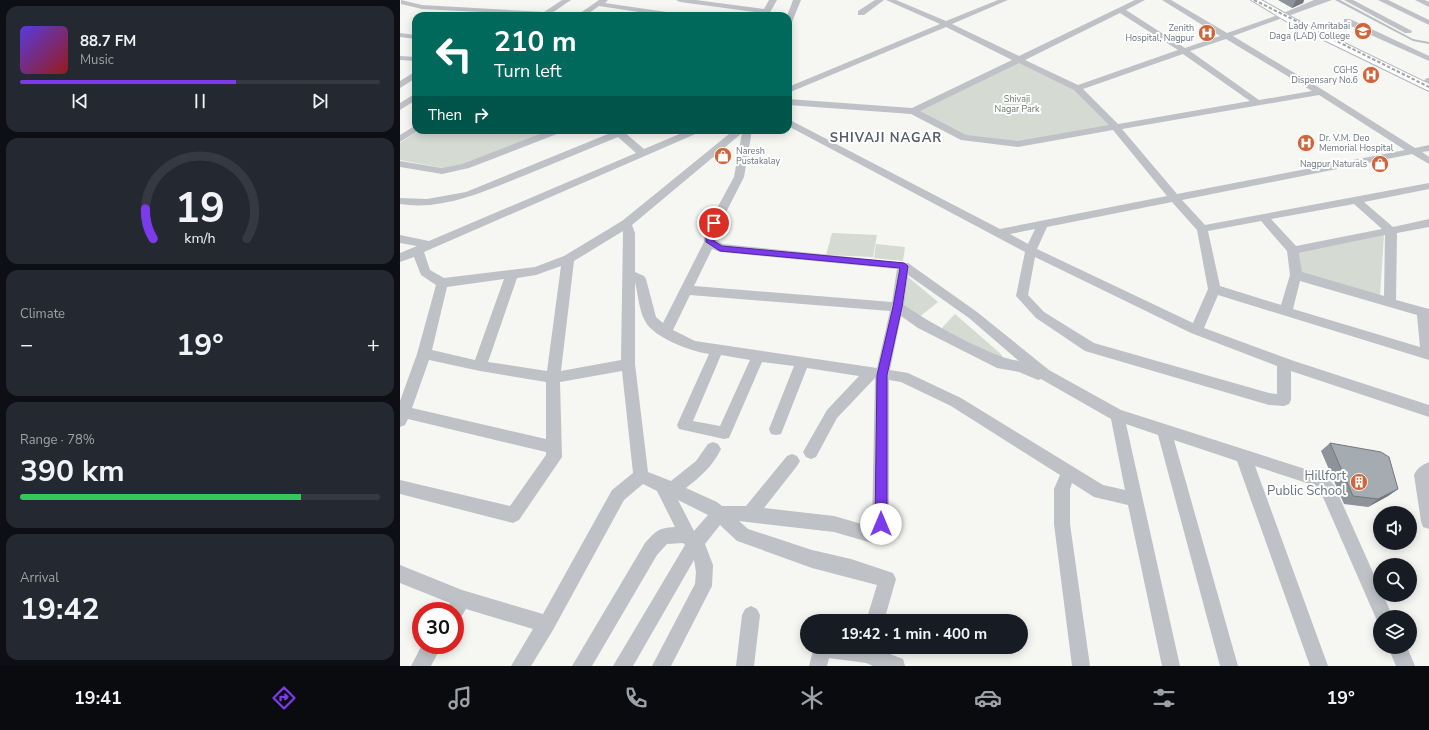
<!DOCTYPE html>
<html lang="en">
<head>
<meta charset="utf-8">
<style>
	:root { --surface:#171b24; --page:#242831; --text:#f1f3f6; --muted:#9ea1a6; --line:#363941; --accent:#7c3aed }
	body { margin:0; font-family:"Nunito Sans",sans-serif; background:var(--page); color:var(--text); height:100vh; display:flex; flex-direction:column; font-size:15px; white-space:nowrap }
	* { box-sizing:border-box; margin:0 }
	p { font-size:13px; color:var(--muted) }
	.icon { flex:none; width:22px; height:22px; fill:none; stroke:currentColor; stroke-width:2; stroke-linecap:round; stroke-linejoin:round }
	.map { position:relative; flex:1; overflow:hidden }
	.sheet { display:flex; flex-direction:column; gap:6px; padding:6px; background:#0d0f14; width:400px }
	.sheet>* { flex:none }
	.guide { position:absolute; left:12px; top:12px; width:380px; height:122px; border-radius:12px; box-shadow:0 2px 10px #0003; background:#00695c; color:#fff; overflow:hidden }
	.fabs { position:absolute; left:973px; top:506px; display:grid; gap:8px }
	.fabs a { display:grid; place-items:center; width:44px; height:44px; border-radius:50%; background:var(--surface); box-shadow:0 2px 10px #0003; font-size:20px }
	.speed { position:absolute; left:12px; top:602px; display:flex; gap:8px; font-size:20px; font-weight:700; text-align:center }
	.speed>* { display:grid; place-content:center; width:52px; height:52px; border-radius:50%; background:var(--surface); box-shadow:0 2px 10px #0003; line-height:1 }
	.speed .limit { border:6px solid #d22; background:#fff; color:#111 }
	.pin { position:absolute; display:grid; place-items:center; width:34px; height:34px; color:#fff; margin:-17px; border:2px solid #fff; border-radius:50%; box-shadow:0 1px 4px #0007 }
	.me { position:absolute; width:44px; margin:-22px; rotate:0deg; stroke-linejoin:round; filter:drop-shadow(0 0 3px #0008) }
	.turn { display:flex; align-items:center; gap:14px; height:84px; padding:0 16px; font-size:18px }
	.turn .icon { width:52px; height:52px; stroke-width:2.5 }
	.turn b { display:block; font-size:28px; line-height:34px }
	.then { display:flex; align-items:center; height:38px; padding:0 16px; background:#0003; gap:8px; font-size:15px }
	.big { font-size:30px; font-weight:700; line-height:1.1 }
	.sheet .tile { flex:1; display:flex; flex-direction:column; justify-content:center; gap:6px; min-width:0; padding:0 14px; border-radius:12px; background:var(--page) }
	.sheet .dial { align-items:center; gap:0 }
	.dial svg { height:104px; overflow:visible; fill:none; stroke:var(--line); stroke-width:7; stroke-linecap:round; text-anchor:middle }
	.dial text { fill:var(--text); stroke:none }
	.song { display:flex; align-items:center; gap:12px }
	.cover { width:48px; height:48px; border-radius:6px; background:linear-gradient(135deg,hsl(250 70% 55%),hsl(0 70% 35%)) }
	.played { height:4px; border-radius:2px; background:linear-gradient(90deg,var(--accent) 60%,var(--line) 60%) }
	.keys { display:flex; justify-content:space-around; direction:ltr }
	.heat { display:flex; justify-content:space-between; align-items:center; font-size:22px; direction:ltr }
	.charge { height:6px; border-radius:3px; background:linear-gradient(90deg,#34c759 78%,var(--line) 0) }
	.trip { position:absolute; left:400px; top:614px; width:228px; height:40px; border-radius:20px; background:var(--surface); box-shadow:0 2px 10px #0003; font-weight:700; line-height:40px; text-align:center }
	.tab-bar { display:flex; height:64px; justify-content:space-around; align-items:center; background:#090b0e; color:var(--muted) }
	.tab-bar .icon { width:28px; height:28px }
	.tab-bar .selected { color:var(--accent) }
	.tab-bar b { font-size:18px; color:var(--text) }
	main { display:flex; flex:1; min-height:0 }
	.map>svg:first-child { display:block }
	.green { fill:#d5dad3 }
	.water { fill:#b6bfc4 }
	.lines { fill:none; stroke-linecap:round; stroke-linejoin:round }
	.major-casing { stroke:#b2b5b9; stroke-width:2 }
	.minor { fill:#bec1c5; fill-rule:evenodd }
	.major { fill:#fff; fill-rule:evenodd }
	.rail { stroke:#a0a5aa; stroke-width:2; stroke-dasharray:3.5 2; stroke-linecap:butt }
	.wall { fill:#8d9398 }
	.shaded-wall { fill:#73787c }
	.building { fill:#a4abb1; stroke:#73787c }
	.route { fill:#7c3aed; stroke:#51269a }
	.labels { text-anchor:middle; stroke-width:4; stroke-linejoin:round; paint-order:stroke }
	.far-poi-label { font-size:9px; fill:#687581; stroke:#fff; text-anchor:end }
	.far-park-label { font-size:9px; fill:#697966; stroke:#fff }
	.far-district-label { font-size:13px; font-weight:bold; letter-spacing:1px; fill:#555e67; stroke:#fff }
	.near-poi-label { font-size:13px; fill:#687581; stroke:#fff; text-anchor:end }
</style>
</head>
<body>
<main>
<section class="sheet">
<div class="tile">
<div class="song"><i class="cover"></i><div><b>88.7 FM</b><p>Music</p></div></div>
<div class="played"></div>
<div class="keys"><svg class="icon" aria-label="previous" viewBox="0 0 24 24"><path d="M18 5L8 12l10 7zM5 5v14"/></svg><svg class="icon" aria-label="pause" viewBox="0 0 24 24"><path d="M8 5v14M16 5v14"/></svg><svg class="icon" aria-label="next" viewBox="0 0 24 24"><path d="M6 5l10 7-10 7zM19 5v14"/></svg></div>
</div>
<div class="tile dial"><svg viewBox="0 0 100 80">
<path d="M14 69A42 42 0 1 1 86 69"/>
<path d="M14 69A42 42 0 0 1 8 46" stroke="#7c3aed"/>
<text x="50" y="56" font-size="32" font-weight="700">19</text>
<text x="50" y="72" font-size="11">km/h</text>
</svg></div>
<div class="tile"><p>Climate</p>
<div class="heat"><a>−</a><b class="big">19°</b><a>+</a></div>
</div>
<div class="tile"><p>Range · 78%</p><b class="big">390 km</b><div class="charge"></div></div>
<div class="tile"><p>Arrival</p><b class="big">19:42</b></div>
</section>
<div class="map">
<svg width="1029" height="666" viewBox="0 0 1029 666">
	<rect width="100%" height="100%" fill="#f6f6f3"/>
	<path class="green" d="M618,60L677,88L715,127L618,144L564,138L513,111Z
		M19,130H152L63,164L43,168L0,160V143Z
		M432,233L477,235L473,257L426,255Z
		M984,235L980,296L902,273L899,253Z
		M476,244L505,247L503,261L474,258Z
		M507,276L538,302L518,318L500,306Z
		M555,314L602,355V359L541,329Z"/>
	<path class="water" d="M935,0H940L1013,39L1029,42V44L1013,41Z"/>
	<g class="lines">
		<defs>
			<path id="major" d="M851,0H861L897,20L1029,84V91L891,24Z"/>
		</defs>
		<use href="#major" class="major-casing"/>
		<path class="minor" d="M1,0L22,5L144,12L162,0H171L152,13L161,16L22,9L1,4Z
			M199,0H208L205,3L280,14L284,16H265L199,6L185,16H176Z
			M276,0H296L364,9L369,0H377L368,16H360L362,13L280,2Z
			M393,0H401L392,22L388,24V16H387Z
			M475,0H484L464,15H458V11Z
			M486,0H496L546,21L598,0H608L552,24L619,56L735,0H745L726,10L785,48L820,36L762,0H771L827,33L881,14L914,0H932L833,36L923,90L1015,148L1029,145V151L1022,152L1029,157V164L1012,154L782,200L805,225L1029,183V189L964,202L993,227L1029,219V227L997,233L996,300L1029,309V360L818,295L804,328L894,361L1029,405V417L891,371V400L889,404L884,406L869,405L685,351L636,318L616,296L625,252L388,126V119L600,229L767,196L713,130L618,147L561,140L511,114L388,105V99L512,108L612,60L546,27L388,93V87L540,24ZM720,13L778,50L678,85L625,60ZM826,39L912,91L859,100L790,51ZM783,54L850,101L718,124L683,89ZM619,63L674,90L709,125L618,141L566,135L520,111ZM919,95L1005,150L777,194L722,129ZM772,202L797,230L808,289L793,323L637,249L647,227ZM954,204L982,229L896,246L871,219ZM861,221L887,251L890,275L881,305L820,286L808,231ZM635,229L628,244L610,234ZM985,235L984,296L902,272L899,253ZM635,257L791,333L877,366V394L869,393L694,343L644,312L628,295ZM900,281L1017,315L1020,347L893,309Z
			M944,0H953L1012,31L1011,33H1005Z
			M978,0H988L1029,20V25Z
			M1015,0H1025L1029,2V7Z
			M944,19H950L1029,56V61L944,23Z
			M0,33L16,35V39L0,37Z
			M0,56L16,57V61L0,60Z
			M16,71V78L0,88V81Z
			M1027,78H1029V84L1024,83L1023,81Z
			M16,93V100L0,110V103Z
			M16,125V130H19L0,142V135Z
			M150,130H164L162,132L69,168L42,174L0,167V161L42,168L62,164Z
			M211,130L223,131L244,149L289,130H302L300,132L24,252L30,270L44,278L135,267L164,256L222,221L334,130H352L344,177L316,232V240L323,244L508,263L577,312L649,370L721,410L924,475L934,485L980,588V595H983L993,617H980V624L978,623L922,495L913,485L855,466L928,666H910L837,461L774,440L838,666H820L758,435L726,424L780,666H762L728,505L694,497L672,483L670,489V524L690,666H672L654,524V489L660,475L551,406L501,382L489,380V524L485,543L479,545L434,532L339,521L348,529L412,550L451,559L493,573L496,579L484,621H466L477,585L412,568L343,543L337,541L320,525L305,544L313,565L312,586L271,666H252L295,584L296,572L294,560L233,666H213L285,545L283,543L267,544L257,555L192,666H172L245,543C256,531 258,528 275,527L257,491L243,484L224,500L153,630L131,666H111L133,629L66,609L61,617L55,620V611H46L50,603L0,583V565L62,590L143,614L212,490L233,473L222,371L160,382L162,457L119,520L113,523L0,494V480L110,506L146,455V452L8,419L5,425L0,427V401L17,354L36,285L21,275L14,257L0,262V253L17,246L0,243V235L29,241L236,153L218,137C188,149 158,162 128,174C87,190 45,211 0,204V198L27,199L66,192L213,132ZM342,133L334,177L304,232V242L263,323L256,317L246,279L244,276L235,272V233L232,225ZM223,231L221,360L161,371L174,261ZM312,249L320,252L497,269L492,302L294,286ZM161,266L147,371L88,362L117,278L136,275ZM508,275L569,318L619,361C600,358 586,350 568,342C545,330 524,319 504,305ZM104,279L75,360L32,350L47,287ZM235,282C238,294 239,310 245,321C254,338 290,351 309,354L277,425L279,429L324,439L329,438L362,362L394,366L369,429L371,434L376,435L381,434L383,429L407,368L459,376L427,410L403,452L406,457L411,459L416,457L437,418L475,378L472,527L434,516L364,508L397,466L400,461L397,456L392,454L387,456L346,506H322L317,502L286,488C300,477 313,466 321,449L318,444L313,442L308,444L296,461L271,481L248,472L235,364ZM290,295L490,311L477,368L295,341L273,330ZM501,316L518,328L597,368L619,372L638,380L641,379L711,419L725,490L703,485L561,398L508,373L490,370ZM321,355L350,360L320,426L293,421ZM29,360L80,371L146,382V439L12,408ZM278,500L308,515L294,531L293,529Z
			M1029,462V529L1023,527L1021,521L1014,475C1017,468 1022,465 1029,462Z
			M351,606L357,609L360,615L354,666H336L342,615L345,609Z
			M22,645H42L31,666H11Z
			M414,647H472L503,659L505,666H473L466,663L429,658L427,666H409Z
			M988,647H1007L1015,666H996Z"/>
		<use href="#major" class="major"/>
		<path class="rail" d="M854,0L1029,87"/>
	</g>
	<path class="wall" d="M878,0H904L903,3L892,8Z
		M930,443L998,489L988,496L968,507L944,504L921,451Z"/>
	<path class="shaded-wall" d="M896,0H904L903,3L892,8Z
		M998,489L988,496L968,507L978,499Z"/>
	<path class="building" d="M930,443L981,452L989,457L998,489L978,499L953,496Z"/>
	<path class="route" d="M314,220L318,223L314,232V241L322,246L504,263L508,266L502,307L487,375V524L485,528L481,530L477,528L475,524L477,375L493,307L500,268L320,251L306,242V232L312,221Z"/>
	<defs>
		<symbol id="university-disc" viewBox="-11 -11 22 22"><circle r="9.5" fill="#cf653a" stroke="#fff"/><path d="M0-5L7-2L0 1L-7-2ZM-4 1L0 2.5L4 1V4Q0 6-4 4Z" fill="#fff"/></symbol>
		<symbol id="hospital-disc" viewBox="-11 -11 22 22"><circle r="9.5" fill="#cf653a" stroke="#fff"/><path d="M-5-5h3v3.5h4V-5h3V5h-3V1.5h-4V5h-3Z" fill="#fff"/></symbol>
		<symbol id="shop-disc" viewBox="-11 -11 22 22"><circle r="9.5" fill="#cf653a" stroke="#fff"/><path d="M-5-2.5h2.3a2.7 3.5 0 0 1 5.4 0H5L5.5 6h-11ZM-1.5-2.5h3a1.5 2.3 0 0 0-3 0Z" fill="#fff"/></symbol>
		<symbol id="building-disc" viewBox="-11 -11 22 22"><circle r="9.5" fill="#cf653a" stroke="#fff"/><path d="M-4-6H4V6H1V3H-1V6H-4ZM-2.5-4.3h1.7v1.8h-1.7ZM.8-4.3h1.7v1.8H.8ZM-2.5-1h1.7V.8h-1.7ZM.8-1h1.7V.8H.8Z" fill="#fff"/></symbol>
	</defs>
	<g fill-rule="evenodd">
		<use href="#university-disc" x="953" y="21" width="20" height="20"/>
		<use href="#hospital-disc" x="797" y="23" width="20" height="20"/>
		<use href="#hospital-disc" x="961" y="65" width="20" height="20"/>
		<use href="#hospital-disc" x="896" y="133" width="20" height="20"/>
		<use href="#shop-disc" x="313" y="146" width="20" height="20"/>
		<use href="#shop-disc" x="970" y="154" width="20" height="20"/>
		<use href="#building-disc" x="949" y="472" width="20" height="20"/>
	</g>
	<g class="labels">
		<g class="far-poi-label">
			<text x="950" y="29">Lady Amritabai<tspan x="950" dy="10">Daga (LAD) College</tspan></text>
			<text x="794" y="31">Zenith<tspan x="794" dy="10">Hospital, Nagpur</tspan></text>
			<text x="958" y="73">CGHS<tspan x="958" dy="10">Dispensary No.6</tspan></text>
			<text x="919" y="141" text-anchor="start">Dr. V.M. Deo<tspan x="919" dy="10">Memorial Hospital</tspan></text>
			<text x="336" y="154" text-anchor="start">Naresh<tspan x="336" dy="10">Pustakalay</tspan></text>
			<text x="967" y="167">Nagpur Naturals</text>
		</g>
		<g class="far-park-label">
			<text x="617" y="102">Shivaji<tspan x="617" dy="10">Nagar Park</tspan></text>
		</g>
		<g class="far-district-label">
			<text x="486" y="142">SHIVAJI NAGAR</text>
		</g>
		<g class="near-poi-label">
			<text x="946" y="480">Hillfort<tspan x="946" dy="15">Public School</tspan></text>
		</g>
	</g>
</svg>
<div class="fabs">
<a><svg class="icon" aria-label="sound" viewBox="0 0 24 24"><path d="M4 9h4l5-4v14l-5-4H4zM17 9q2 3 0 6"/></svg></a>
<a><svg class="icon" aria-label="search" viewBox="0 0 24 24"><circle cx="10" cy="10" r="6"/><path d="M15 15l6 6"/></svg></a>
<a><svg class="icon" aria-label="layers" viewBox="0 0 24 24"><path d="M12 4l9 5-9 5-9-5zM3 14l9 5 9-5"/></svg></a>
</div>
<div class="speed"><div class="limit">30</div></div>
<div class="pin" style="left:314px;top:223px;background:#d93025"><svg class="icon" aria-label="arrive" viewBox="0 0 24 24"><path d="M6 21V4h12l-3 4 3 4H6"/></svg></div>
<svg class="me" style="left:481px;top:524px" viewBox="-20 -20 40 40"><circle r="19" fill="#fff"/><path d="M0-13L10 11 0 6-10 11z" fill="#7c3aed"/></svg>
<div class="trip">19:42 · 1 min · 400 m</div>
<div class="guide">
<div class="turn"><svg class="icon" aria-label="left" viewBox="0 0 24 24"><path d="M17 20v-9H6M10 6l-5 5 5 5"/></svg><div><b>210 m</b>Turn left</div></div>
<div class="then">Then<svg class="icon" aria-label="right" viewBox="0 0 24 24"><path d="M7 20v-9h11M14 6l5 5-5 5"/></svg></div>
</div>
</div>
</main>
<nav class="tab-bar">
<b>19:41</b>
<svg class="icon selected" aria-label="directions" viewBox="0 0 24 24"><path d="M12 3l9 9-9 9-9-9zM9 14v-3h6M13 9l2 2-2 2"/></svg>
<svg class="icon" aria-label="music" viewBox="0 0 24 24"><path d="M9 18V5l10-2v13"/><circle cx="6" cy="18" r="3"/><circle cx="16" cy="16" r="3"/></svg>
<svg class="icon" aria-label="phone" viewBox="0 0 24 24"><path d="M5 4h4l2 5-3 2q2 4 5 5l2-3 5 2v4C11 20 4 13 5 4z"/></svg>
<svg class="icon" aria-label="climate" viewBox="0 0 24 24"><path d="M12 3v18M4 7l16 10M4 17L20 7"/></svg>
<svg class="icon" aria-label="car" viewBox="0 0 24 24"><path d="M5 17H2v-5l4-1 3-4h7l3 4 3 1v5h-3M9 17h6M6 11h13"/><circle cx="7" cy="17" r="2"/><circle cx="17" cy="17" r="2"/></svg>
<svg class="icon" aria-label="filters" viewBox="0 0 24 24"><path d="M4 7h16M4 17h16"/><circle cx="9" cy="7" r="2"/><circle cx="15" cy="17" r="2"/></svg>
<b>19°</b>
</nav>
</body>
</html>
